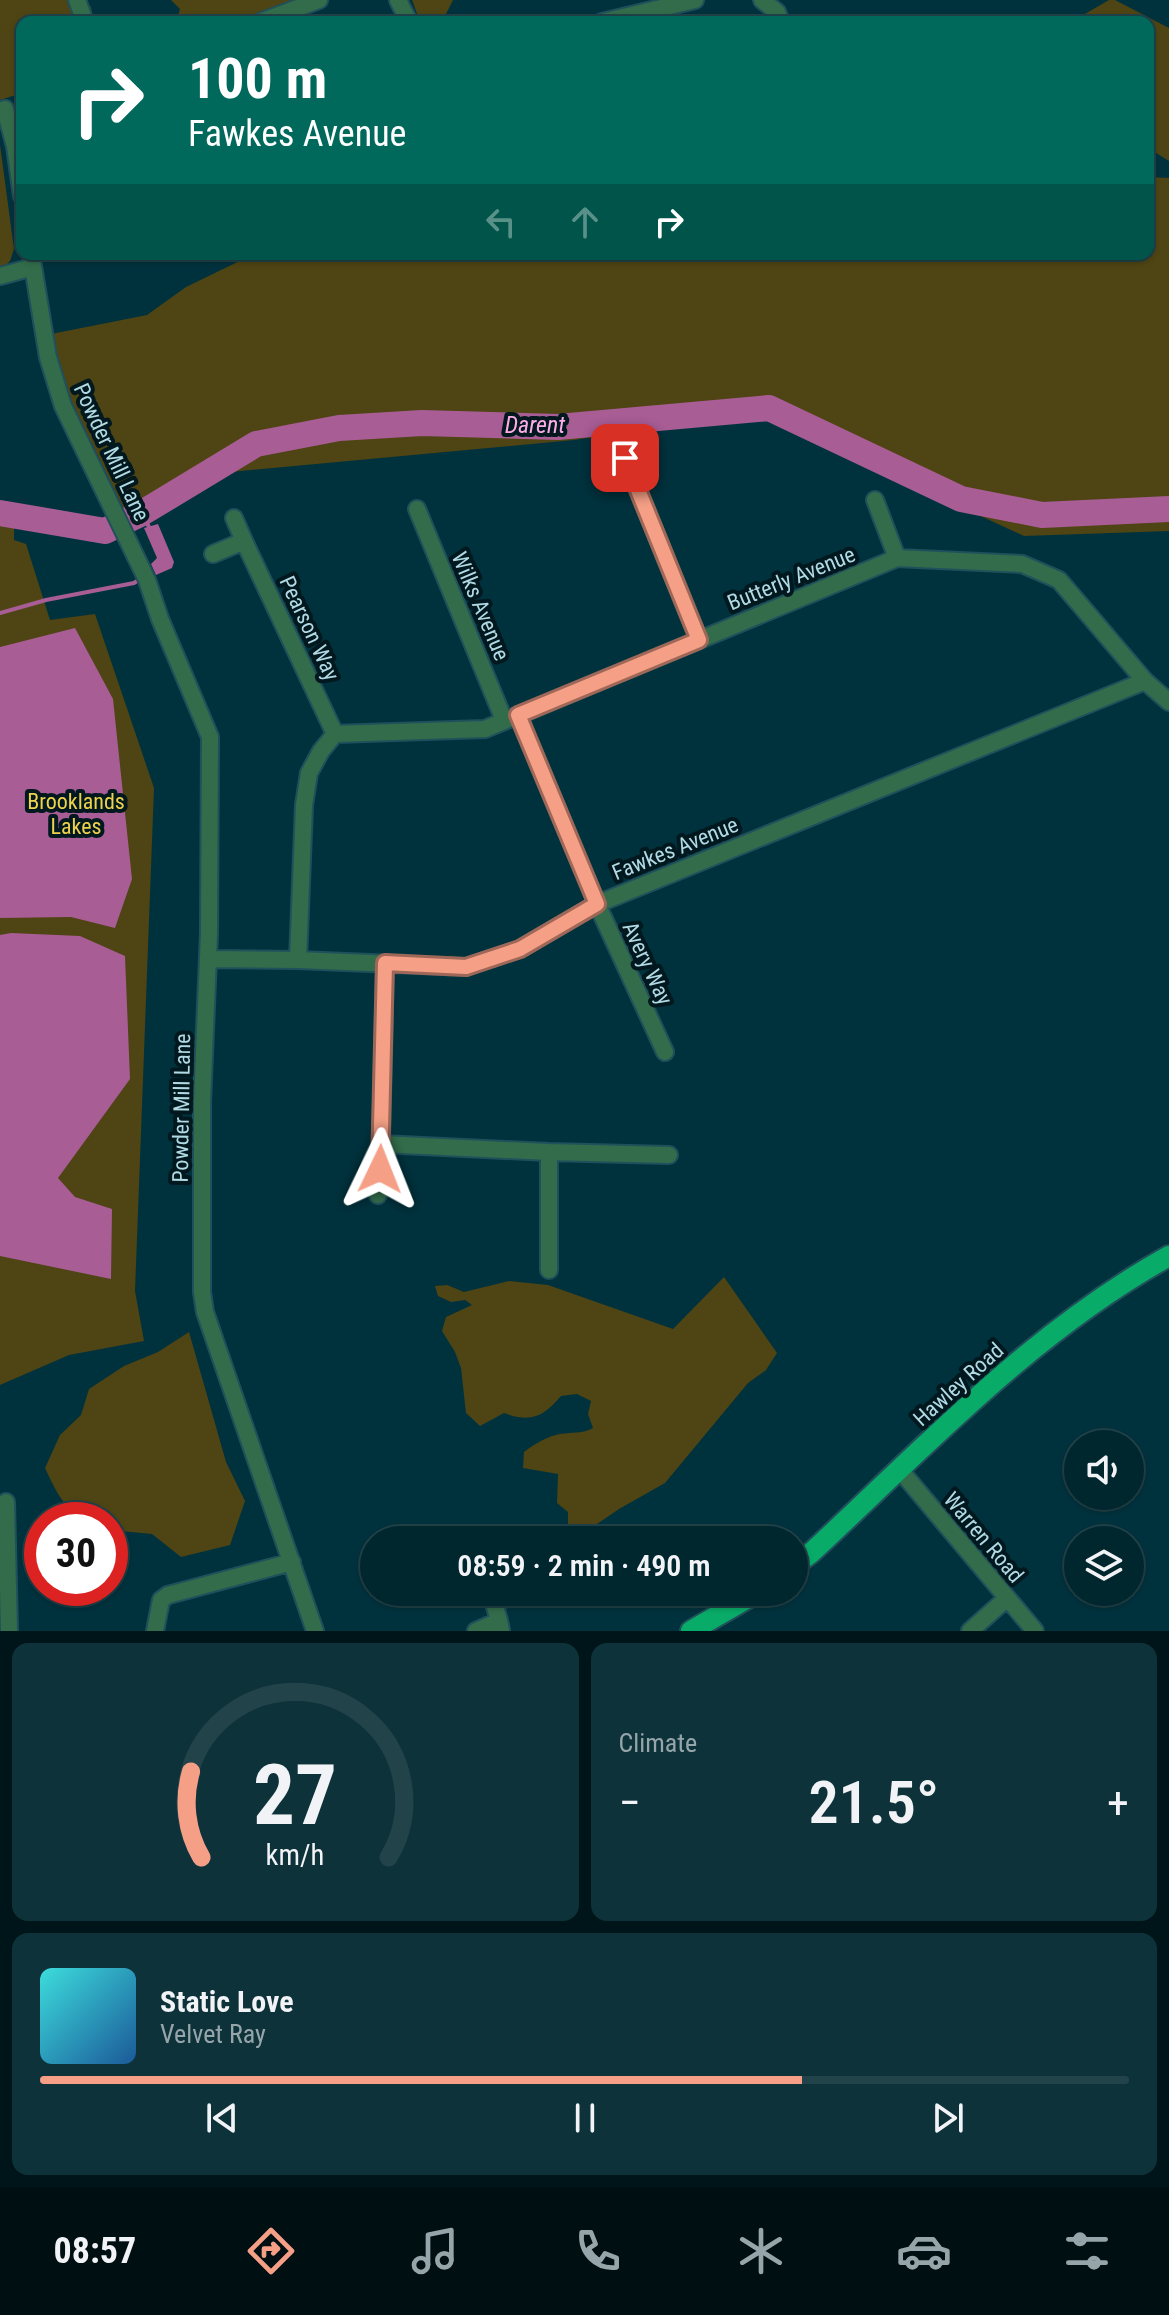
<!DOCTYPE html>
<html lang="en">
<head>
<meta charset="utf-8">
<style>
	:root { --surface:#00262e; --page:#0e323a; --text:#f1f3f6; --muted:#95a5aa; --line:#22434a; --accent:#f49f86 }
	body { margin:0; font-family:"Roboto Condensed",sans-serif; background:var(--page); color:var(--text); height:100vh; display:flex; flex-direction:column; font-size:30px; white-space:nowrap }
	* { box-sizing:border-box; margin:0 }
	p { font-size:26px; color:var(--muted) }
	.icon { flex:none; width:44px; height:44px; fill:none; stroke:currentColor; stroke-width:2; stroke-linecap:round; stroke-linejoin:round }
	.map { position:relative; height:1631px; overflow:hidden }
	.details { display:flex; flex-direction:column; gap:12px; padding:12px; background:#001519; flex:1 }
	.details>* { flex:none }
	.guide { position:absolute; left:16px; top:16px; width:1138px; height:244px; border-radius:16px; box-shadow:0 2px 6px #0004,0 0 0 2px var(--line); background:#00695c; color:#fff; overflow:hidden }
	.buttons { position:absolute; left:1064px; top:1430px; display:grid; gap:16px }
	.buttons a { display:grid; place-items:center; width:80px; height:80px; border-radius:50%; background:var(--surface); box-shadow:0 2px 6px #0004,0 0 0 2px var(--line); font-size:40px }
	.speed { position:absolute; left:24px; top:1502px; display:flex; gap:16px; font-size:40px; font-weight:700; text-align:center }
	.speed>* { display:grid; place-content:center; width:104px; height:104px; border-radius:50%; background:var(--surface); box-shadow:0 2px 6px #0004,0 0 0 2px var(--line); line-height:1 }
	.speed .limit { border:12px solid #d22; background:#fff; color:#111 }
	.pin { position:absolute; display:grid; place-items:center; width:68px; height:68px; color:#fff; margin:-34px; border-radius:16px; box-shadow:0 4px 12px #0006 }
	.me { position:absolute; width:88px; margin:-44px; rotate:2deg; stroke-linejoin:round; filter:drop-shadow(0 0 6px #0008) }
	.turn { display:flex; align-items:center; gap:28px; height:168px; padding:0 40px; font-size:36px }
	.turn .icon { width:104px; height:104px; stroke-width:2.5 }
	.turn b { display:block; font-size:56px; line-height:68px }
	.lanes { display:flex; align-items:center; height:76px; padding:0 40px; background:#0003; justify-content:center; gap:40px; direction:ltr }
	.lanes .off { opacity:.35 }
	.big { font-size:60px; font-weight:600; line-height:1.1 }
	.details .tile { flex:1; display:flex; flex-direction:column; justify-content:center; gap:12px; min-width:0; padding:0 28px; border-radius:16px; background:var(--page) }
	.details .dial { align-items:center; gap:0 }
	.dial svg { height:208px; overflow:visible; fill:none; stroke:var(--line); stroke-width:7; stroke-linecap:round; text-anchor:middle }
	.dial text { fill:var(--text); stroke:none }
	.song { display:flex; align-items:center; gap:24px }
	.cover { width:96px; height:96px; border-radius:12px; background:linear-gradient(135deg,hsl(180 70% 55%),hsl(210 70% 35%)) }
	.played { height:8px; border-radius:4px; background:linear-gradient(90deg,var(--accent) 70%,var(--line) 70%) }
	.keys { display:flex; justify-content:space-around; direction:ltr }
	.heat { display:flex; justify-content:space-between; align-items:center; font-size:44px; direction:ltr }
	.details .tiles { flex:1; display:grid; gap:12px; grid-template-columns:1fr 1fr }
	.tile:last-child { grid-column:span 2 }
	.trip { position:absolute; left:360px; top:1526px; width:448px; height:80px; border-radius:40px; background:var(--surface); box-shadow:0 2px 6px #0004,0 0 0 2px var(--line); font-weight:600; line-height:80px; text-align:center }
	.dock { display:flex; height:128px; justify-content:space-around; align-items:center; background:#000f12; color:var(--muted) }
	.dock .icon { width:56px; height:56px }
	.dock .selected { color:var(--accent) }
	.dock b { font-size:36px; color:var(--text) }
	.map>svg:first-child { display:block }
	.green { fill:#4e4414 }
	.water { fill:#a85d95 }
	.lines { fill:none; stroke-linecap:round; stroke-linejoin:round }
	.stream { stroke:#a85d95; stroke-width:4 }
	.river { stroke:#a85d95; stroke-width:26 }
	.minor-casing { stroke:#20505b; stroke-width:20 }
	.primary-casing { stroke:#20505b; stroke-width:24 }
	.minor { stroke:#326c4b; stroke-width:16 }
	.primary { stroke:#09ab68; stroke-width:20 }
	.route-casing { stroke:#9f6757; stroke-width:20 }
	.route { stroke:#f49f86; stroke-width:14 }
	.labels { text-anchor:middle; stroke-width:8; stroke-linejoin:round; paint-order:stroke }
	.street-label { font-size:22px; fill:#b2dae5; stroke:#00181e }
	.park-label { font-size:22px; fill:#eed14c; stroke:#00181e }
	.water-label { font-size:24px; font-style:italic; fill:#fdace8; stroke:#00181e }
</style>
</head>
<body>
<div class="map">
<svg width="1169" height="1631" viewBox="0 0 1169 1631">
	<rect width="100%" height="100%" fill="#00323d"/>
	<path class="green" d="M0,0H85L91,7L93,22H22V93L0,100Z
		M171,0H293L234,22H167L177,19L180,9Z
		M412,0H453L442,22H420Z
		M1109,0H1115L1169,28V161L1148,148V22H1071Z
		M0,145L14,249L10,261L0,271Z
		M1148,177L1169,178V531L1024,536L772,420L673,425L574,440L230,472L155,516L125,512L59,376L51,334L147,315L186,287L254,254H1148Z
		M0,514L14,522V540L26,544L50,620L95,614L154,788L135,1291L144,1341L69,1355L0,1385Z
		M724,1277L777,1353L766,1370L748,1383L665,1483L619,1509L578,1537L568,1530V1512L557,1503L558,1474L523,1468L524,1452C536,1443 546,1437 560,1434C573,1432 582,1434 593,1428L588,1414L591,1401L577,1394L561,1396C543,1417 531,1423 504,1413L480,1426L466,1413L461,1368L455,1352L442,1331L446,1317L472,1305L465,1300L451,1302L438,1296L435,1286L447,1285L464,1292L509,1281L548,1285L673,1329Z
		M189,1332L226,1462L245,1501L230,1545L181,1557L152,1534L110,1530V1520C69,1520 61,1502 45,1468L60,1435L81,1415L89,1389L124,1366L158,1352Z"/>
	<path class="water" d="M158,524L174,562L172,568L156,575L151,564L157,558L144,528Z
		M75,628L113,699L132,879L115,928L71,917L0,918V647Z
		M11,933L80,936L125,956L130,1079L58,1178L75,1197L112,1209L111,1279L0,1256V935Z"/>
	<g class="lines">
		<path class="stream" d="M142,513L150,529
			M0,613L46,600L134,583L140,579"/>
		<path class="river" d="M0,513L105,531L142,513L256,444L339,428L422,423L558,427L769,408L961,499L1042,515L1169,509"/>
		<defs>
			<path id="minor" d="M77,0L85,22
				M398,0L409,22
				M762,0L777,12L781,22
				M260,22L319,0
				M602,22L695,0
				M5,109L15,146L22,196
				M31,254L48,357L63,406L147,580L160,619L210,737L209,933L202,1102V1292L205,1312L315,1631
				M0,276L33,267
				M625,458L699,640
				M875,500L897,558
				M417,509L504,720
				M234,518L244,541
				M213,554L244,541L335,734
				M518,715L597,904L665,1052
				M208,959L298,960L466,967L520,949L597,904L1145,681
				M298,960L304,805L309,773L321,751L335,734L485,729L897,558L1022,564L1059,580L1145,681L1169,702
				M385,963L381,1144L549,1152V1270
				M549,1152L669,1155
				M378,1195L381,1144
				M900,1470L1035,1631
				M6,1502L9,1631
				M499,1621L494,1603L521,1592
				M155,1631L161,1600L168,1595L292,1562
				M476,1631L499,1621L501,1630
				M970,1631L1006,1599"/>
			<path id="primary" d="M794,1566L812,1552C926,1446 1032,1332 1169,1256
				M691,1631L758,1592"/>
		</defs>
		<use href="#minor" class="minor-casing"/>
		<use href="#primary" class="primary-casing"/>
		<use href="#minor" class="minor"/>
		<use href="#primary" class="primary"/>
	</g>
	<g class="lines">
		<defs>
			<path id="route" d="M380,1169L385,963L466,967L520,949L597,904L518,715L699,640L625,458"/>
		</defs>
		<use href="#route" class="route-casing"/>
		<use href="#route" class="route"/>
	</g>
	<g class="labels">
		<g class="street-label">
			<text transform="translate(112 452) rotate(65)" y="8">Powder Mill Lane</text>
			<text transform="translate(791 578) rotate(-22)" y="8">Butterly Avenue</text>
			<text transform="translate(481 606) rotate(67)" y="8">Wilks Avenue</text>
			<text transform="translate(310 628) rotate(65)" y="8">Pearson Way</text>
			<text transform="translate(675 848) rotate(-22)" y="8">Fawkes Avenue</text>
			<text transform="translate(648 963) rotate(65)" y="8">Avery Way</text>
			<text transform="translate(181 1108) rotate(-89)" y="8">Powder Mill Lane</text>
			<text transform="translate(958 1384) rotate(-42)" y="8">Hawley Road</text>
			<text transform="translate(984 1537) rotate(50)" y="8">Warren Road</text>
		</g>
		<g class="park-label">
			<text x="76" y="809">Brooklands<tspan x="76" dy="25">Lakes</tspan></text>
		</g>
		<g class="water-label">
			<text x="535" y="433">Darent</text>
		</g>
	</g>
</svg>
<div class="buttons">
<a><svg class="icon" aria-label="sound" viewBox="0 0 24 24"><path d="M4 9h4l5-4v14l-5-4H4zM17 9q2 3 0 6"/></svg></a>
<a><svg class="icon" aria-label="layers" viewBox="0 0 24 24"><path d="M12 4l9 5-9 5-9-5zM3 14l9 5 9-5"/></svg></a>
</div>
<div class="speed"><div class="limit">30</div></div>
<div class="pin" style="left:625px;top:458px;background:#d93025"><svg class="icon" aria-label="arrive" viewBox="0 0 24 24"><path d="M6 21V4h12l-3 4 3 4H6"/></svg></div>
<svg class="me" style="left:380px;top:1169px" viewBox="-20 -20 40 40"><path d="M0-17L14 15 0 8-14 15z" fill="#f49f86" stroke="#fff" stroke-width="4"/></svg>
<div class="trip">08:59 · 2 min · 490 m</div>
<div class="guide">
<div class="turn"><svg class="icon" aria-label="right" viewBox="0 0 24 24"><path d="M7 20v-9h11M14 6l5 5-5 5"/></svg><div><b>100 m</b>Fawkes Avenue</div></div>
<div class="lanes"><svg class="icon off" aria-label="left" viewBox="0 0 24 24"><path d="M17 20v-9H6M10 6l-5 5 5 5"/></svg><svg class="icon off" aria-label="ahead" viewBox="0 0 24 24"><path d="M12 20V5M6 11l6-6 6 6"/></svg><svg class="icon" aria-label="right" viewBox="0 0 24 24"><path d="M7 20v-9h11M14 6l5 5-5 5"/></svg></div>
</div>
</div>
<section class="details">
<div class="tiles">
<div class="tile dial"><svg viewBox="0 0 100 80">
<path d="M14 69A42 42 0 1 1 86 69"/>
<path d="M14 69A42 42 0 0 1 10 36" stroke="#f49f86"/>
<text x="50" y="56" font-size="32" font-weight="700">27</text>
<text x="50" y="72" font-size="11">km/h</text>
</svg></div>
<div class="tile"><p>Climate</p>
<div class="heat"><a>−</a><b class="big">21.5°</b><a>+</a></div>
</div>
<div class="tile">
<div class="song"><i class="cover"></i><div><b>Static Love</b><p>Velvet Ray</p></div></div>
<div class="played"></div>
<div class="keys"><svg class="icon" aria-label="previous" viewBox="0 0 24 24"><path d="M18 5L8 12l10 7zM5 5v14"/></svg><svg class="icon" aria-label="pause" viewBox="0 0 24 24"><path d="M8 5v14M16 5v14"/></svg><svg class="icon" aria-label="next" viewBox="0 0 24 24"><path d="M6 5l10 7-10 7zM19 5v14"/></svg></div>
</div>
</div>
</section>
<nav class="dock">
<b>08:57</b>
<svg class="icon selected" aria-label="directions" viewBox="0 0 24 24"><path d="M12 3l9 9-9 9-9-9zM9 14v-3h6M13 9l2 2-2 2"/></svg>
<svg class="icon" aria-label="music" viewBox="0 0 24 24"><path d="M9 18V5l10-2v13"/><circle cx="6" cy="18" r="3"/><circle cx="16" cy="16" r="3"/></svg>
<svg class="icon" aria-label="phone" viewBox="0 0 24 24"><path d="M5 4h4l2 5-3 2q2 4 5 5l2-3 5 2v4C11 20 4 13 5 4z"/></svg>
<svg class="icon" aria-label="climate" viewBox="0 0 24 24"><path d="M12 3v18M4 7l16 10M4 17L20 7"/></svg>
<svg class="icon" aria-label="car" viewBox="0 0 24 24"><path d="M5 17H2v-5l4-1 3-4h7l3 4 3 1v5h-3M9 17h6M6 11h13"/><circle cx="7" cy="17" r="2"/><circle cx="17" cy="17" r="2"/></svg>
<svg class="icon" aria-label="filters" viewBox="0 0 24 24"><path d="M4 7h16M4 17h16"/><circle cx="9" cy="7" r="2"/><circle cx="15" cy="17" r="2"/></svg>
</nav>
</body>
</html>
